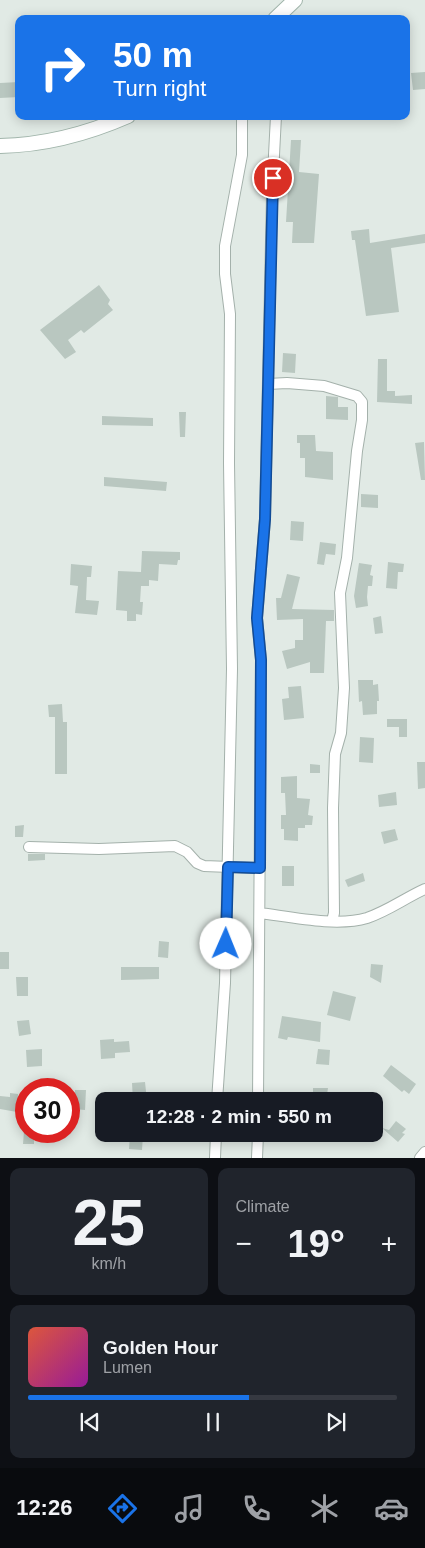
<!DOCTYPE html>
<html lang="en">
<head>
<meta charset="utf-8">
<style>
	:root { --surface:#171b24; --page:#20242c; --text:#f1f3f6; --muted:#9ea1a6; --line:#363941; --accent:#1a73e8 }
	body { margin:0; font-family:Helvetica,sans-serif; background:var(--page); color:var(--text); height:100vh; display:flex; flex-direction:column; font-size:19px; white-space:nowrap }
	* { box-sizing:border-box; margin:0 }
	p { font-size:16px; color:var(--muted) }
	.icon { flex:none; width:28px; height:28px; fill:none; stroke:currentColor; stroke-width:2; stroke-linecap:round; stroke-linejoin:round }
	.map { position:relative; height:1158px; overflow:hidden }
	.side { display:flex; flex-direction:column; gap:10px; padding:10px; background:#0d0f14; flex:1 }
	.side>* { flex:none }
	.banner { position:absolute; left:15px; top:15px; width:395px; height:105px; border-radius:10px; box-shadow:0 2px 12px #0003; background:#1a73e8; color:#fff; overflow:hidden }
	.speed { position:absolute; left:15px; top:1078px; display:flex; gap:10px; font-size:25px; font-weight:700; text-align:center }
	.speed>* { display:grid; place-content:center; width:65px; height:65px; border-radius:50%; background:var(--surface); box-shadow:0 2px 12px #0003; line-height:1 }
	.speed .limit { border:8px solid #d22; background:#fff; color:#111 }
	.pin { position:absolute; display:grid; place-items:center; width:42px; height:42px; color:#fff; margin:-21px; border:2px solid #fff; border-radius:50%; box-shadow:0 1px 5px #0007 }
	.me { position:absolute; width:55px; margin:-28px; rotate:1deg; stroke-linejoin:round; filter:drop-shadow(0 0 4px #0008) }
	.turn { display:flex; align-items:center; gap:18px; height:105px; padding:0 15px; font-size:22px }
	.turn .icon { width:65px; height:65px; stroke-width:2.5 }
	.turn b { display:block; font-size:35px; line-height:42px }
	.big { font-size:38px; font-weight:700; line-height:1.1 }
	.side .tile { flex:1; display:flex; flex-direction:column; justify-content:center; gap:8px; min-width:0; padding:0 18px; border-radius:10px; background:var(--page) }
	.side .dial { align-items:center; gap:0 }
	.dial b { font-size:65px; line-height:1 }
	.song { display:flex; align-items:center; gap:15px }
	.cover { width:60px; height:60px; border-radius:8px; background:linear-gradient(135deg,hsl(10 70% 55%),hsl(300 70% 35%)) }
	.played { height:5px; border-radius:2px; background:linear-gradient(90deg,var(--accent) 60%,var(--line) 60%) }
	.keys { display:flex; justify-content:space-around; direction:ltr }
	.heat { display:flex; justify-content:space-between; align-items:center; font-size:28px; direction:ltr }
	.side .tiles { flex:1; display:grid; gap:10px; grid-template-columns:1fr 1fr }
	.tile:last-child { grid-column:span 2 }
	.trip { position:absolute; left:95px; top:1092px; width:288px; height:50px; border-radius:10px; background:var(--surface); box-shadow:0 2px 12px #0003; font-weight:700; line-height:50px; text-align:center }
	.tab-bar { display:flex; height:80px; justify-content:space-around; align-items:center; background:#090b0e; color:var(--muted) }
	.tab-bar .icon { width:35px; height:35px }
	.tab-bar .on { color:var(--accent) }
	.tab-bar b { font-size:22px; color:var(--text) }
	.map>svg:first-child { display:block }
	.building { fill:#b9c7c0 }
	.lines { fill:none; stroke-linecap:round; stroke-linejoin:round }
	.street-casing { stroke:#a4b1ab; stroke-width:12 }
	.secondary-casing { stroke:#a1b5ab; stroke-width:16 }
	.street { stroke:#fff; stroke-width:10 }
	.secondary { stroke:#fff; stroke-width:14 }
	.route-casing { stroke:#114b97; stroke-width:12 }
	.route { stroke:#1a73e8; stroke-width:9 }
</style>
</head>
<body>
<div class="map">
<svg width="425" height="1158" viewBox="0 0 425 1158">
	<rect width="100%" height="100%" fill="#e1eae5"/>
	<path class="building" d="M425,72V89L413,90L411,73Z
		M19,82V97L0,98V83Z
		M291,140H301L299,172L319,174L314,243H292L293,222H286Z
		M369,229L370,243L425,234V243L391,248L399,312L366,316L355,240H352L351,231Z
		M99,285L110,300L108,304L113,310L84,333L81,330L68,340L76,352L65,359L40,330Z
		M283,353L296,354L295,373L282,372Z
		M378,359H387V391H395V396L412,395V404L377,402Z
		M326,396L338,397V407H348V420L326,419Z
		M179,412H186L185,437H180Z
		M102,416L153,418V426L102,425Z
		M297,435H315L316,451L333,452V480L305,477V458H300V443H297Z
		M424,442L425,480H421L415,443Z
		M104,477L167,482L166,491L104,486Z
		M361,494L378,495V508L361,507Z
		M291,521L304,522L303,541L290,540Z
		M320,542L336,544L335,555L326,554L324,565L317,564Z
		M142,551L180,552V560H178L177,565L159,564L158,581L149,580V586H141L140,602H143L142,615L136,614V621H127V611L116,610L118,571L141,572Z
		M388,562L404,564L403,572H398L397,589L386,588Z
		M359,563L372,565L370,575L373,576L372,586H368L367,597L368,606L356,608L354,596Z
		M71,564L92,566L91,577H87L86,600L99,601L97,615L75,613L78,586L70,585Z
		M287,574L300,577L292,609L334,610V621H326L324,673H310V662L287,669L282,651L295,648V640H303V619L277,620L276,598H281Z
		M381,616L383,633L375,634L373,618Z
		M358,680H373V685L378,684L379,701H377V714L363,715L362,701L359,702Z
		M301,686L304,718L284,720L282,699L289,698L288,687Z
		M62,704L63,722H67V774H55V717H49L48,705Z
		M387,719H407V737H399V727H387Z
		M360,737L374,738L373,763L359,762Z
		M417,762H425V788L418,789Z
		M310,764L320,765V773H310Z
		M297,776V798L310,799L308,815L313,816L312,825H305V828H298V841L284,840V829H281V815H286L285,793H281V777Z
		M396,792L397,805L379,807L378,795Z
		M24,825L23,837H15V826Z
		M395,829L398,840L384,844L381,832Z
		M28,854H45V860L28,861Z
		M282,866H294V886H282Z
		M363,873L365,881L348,887L345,880Z
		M159,941L169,942L168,958L158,957Z
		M0,952H9V969H0Z
		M371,964L383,965L381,983L370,977Z
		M121,967H159V979L121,980Z
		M16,977H28V996H17Z
		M333,991L356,997L350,1021L327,1015Z
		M282,1016L321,1022L320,1042L288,1037L287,1040L278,1038Z
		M29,1020L31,1034L19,1036L17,1021Z
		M114,1039V1042L129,1041L130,1052L115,1053V1058L101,1059L100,1040Z
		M42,1049V1066L27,1067L26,1050Z
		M318,1049L330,1050L329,1065L316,1064Z
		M391,1065L416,1084L409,1094L404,1090L402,1092L383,1076Z
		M145,1082L147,1101H133L132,1083Z
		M313,1088H328L326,1101H310V1094H313Z
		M75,1090H86L85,1110L74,1109Z
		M10,1093L18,1094L17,1112L0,1109V1096L10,1097Z
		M396,1121L406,1129L402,1133L405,1134L398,1142L382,1128L389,1130Z
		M24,1131H34V1144H23Z
		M130,1135H143L142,1150L129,1149Z"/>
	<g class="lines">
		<defs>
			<path id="street" d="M268,384L287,383L324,386L357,396L362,402V420L357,451L347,558L340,593L344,688L341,733L335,754L333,808L334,913L332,921
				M29,847L99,849L175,846L187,852L197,863L204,866L259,868
				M260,913C291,917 337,927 367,918C388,911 405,898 425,889
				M217,1101L225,983L232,669L229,463L230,314L225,274V246L242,155V116
				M258,1101L261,660L257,618L265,519L272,194L276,116
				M215,1158L216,1134
				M257,1158L258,1134
				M420,1158L425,1152"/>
			<path id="secondary" d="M275,19L295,0
				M0,146C44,145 87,134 128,116"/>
		</defs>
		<use href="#street" class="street-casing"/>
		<use href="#secondary" class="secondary-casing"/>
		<use href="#street" class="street"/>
		<use href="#secondary" class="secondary"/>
	</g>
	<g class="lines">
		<defs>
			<path id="route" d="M226,944L228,867L260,868L261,660L257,618L265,519L273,178"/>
		</defs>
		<use href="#route" class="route-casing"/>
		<use href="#route" class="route"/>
	</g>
</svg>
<div class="speed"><div class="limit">30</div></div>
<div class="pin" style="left:273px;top:178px;background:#d93025"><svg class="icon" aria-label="arrive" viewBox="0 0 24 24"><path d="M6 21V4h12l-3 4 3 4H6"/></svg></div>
<svg class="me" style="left:226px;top:944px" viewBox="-20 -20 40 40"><circle r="19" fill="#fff"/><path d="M0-13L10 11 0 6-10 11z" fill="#1a73e8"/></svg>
<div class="trip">12:28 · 2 min · 550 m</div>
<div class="banner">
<div class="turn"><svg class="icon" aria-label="right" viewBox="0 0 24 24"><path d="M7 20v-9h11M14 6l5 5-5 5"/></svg><div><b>50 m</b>Turn right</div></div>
</div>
</div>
<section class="side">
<div class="tiles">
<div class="tile dial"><b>25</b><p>km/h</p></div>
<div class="tile"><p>Climate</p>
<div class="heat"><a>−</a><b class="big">19°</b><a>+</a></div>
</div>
<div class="tile">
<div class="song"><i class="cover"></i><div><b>Golden Hour</b><p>Lumen</p></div></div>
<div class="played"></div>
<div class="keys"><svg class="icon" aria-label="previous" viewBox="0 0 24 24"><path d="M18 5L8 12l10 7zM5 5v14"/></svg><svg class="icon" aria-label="pause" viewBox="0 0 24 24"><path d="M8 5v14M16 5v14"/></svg><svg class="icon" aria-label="next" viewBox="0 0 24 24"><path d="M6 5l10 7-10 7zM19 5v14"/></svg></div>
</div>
</div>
</section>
<nav class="tab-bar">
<b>12:26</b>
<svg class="icon on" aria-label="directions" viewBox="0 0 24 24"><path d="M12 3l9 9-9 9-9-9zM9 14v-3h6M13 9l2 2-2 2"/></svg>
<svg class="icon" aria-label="music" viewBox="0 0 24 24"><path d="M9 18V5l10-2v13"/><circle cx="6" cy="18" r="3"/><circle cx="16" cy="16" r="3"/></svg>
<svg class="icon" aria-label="phone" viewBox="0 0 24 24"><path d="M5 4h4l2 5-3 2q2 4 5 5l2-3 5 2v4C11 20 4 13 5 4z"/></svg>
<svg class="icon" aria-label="climate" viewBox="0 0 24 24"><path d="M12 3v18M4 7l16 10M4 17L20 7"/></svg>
<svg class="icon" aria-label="car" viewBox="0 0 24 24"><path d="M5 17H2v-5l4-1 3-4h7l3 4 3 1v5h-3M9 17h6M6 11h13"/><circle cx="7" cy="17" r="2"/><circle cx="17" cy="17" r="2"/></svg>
</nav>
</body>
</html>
